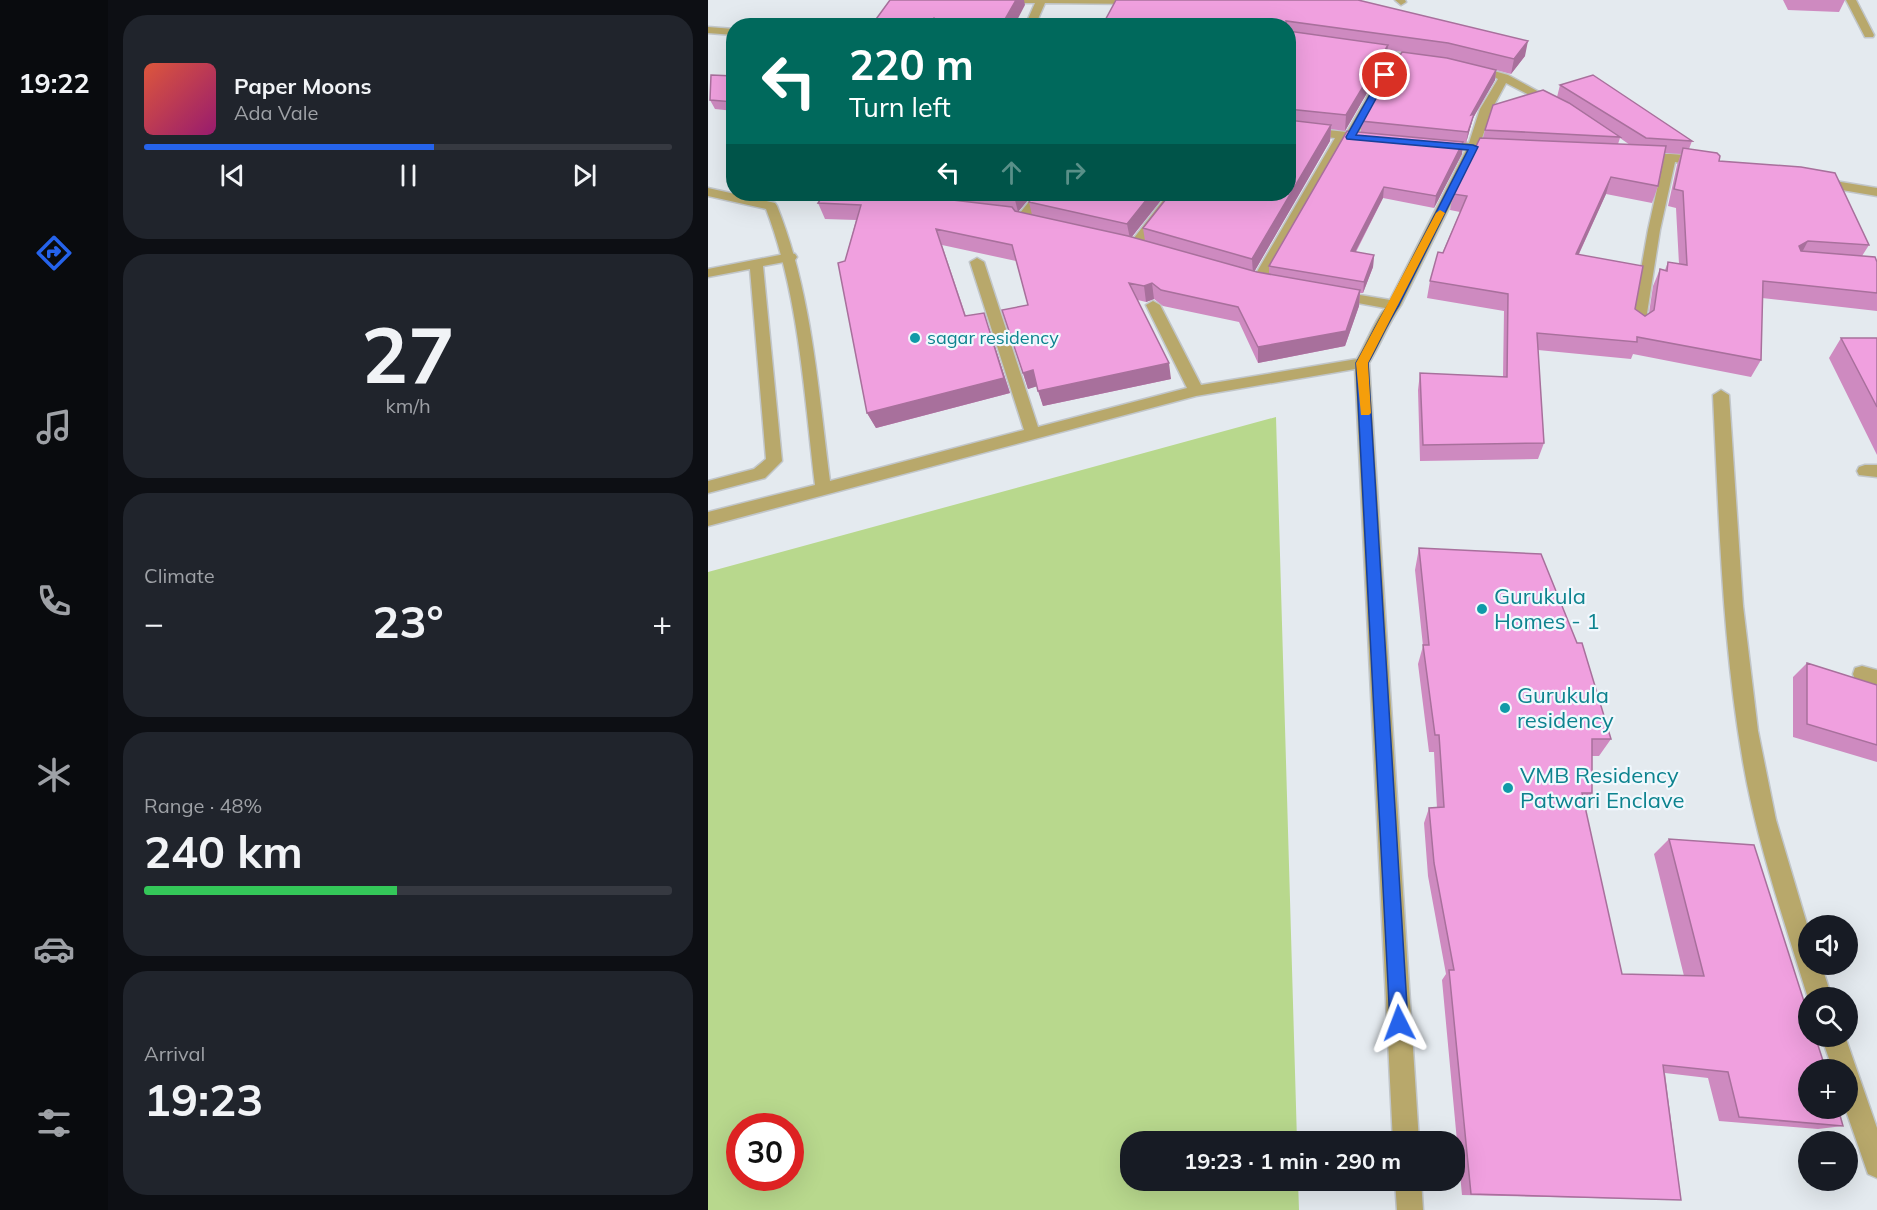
<!DOCTYPE html>
<html lang="en">
<head>
<meta charset="utf-8">
<style>
	:root { --surface:#171b24; --page:#20242c; --text:#f1f3f6; --muted:#9ea1a6; --line:#363941; --accent:#2563eb }
	body { margin:0; font-family:Mulish,sans-serif; background:var(--page); color:var(--text); height:100vh; display:flex; flex-direction:column; font-size:22px; white-space:nowrap }
	* { box-sizing:border-box; margin:0 }
	p { font-size:20px; color:var(--muted) }
	.icon { flex:none; width:33px; height:33px; fill:none; stroke:currentColor; stroke-width:2; stroke-linecap:round; stroke-linejoin:round }
	.map { position:relative; flex:1; overflow:hidden }
	.panel { display:flex; flex-direction:column; gap:15px; padding:15px; background:#0d0f14; width:600px }
	.panel>* { flex:none }
	.guide { position:absolute; left:18px; top:18px; width:570px; height:183px; border-radius:24px; box-shadow:0 6px 24px #0002; background:#00695c; color:#fff; overflow:hidden }
	.buttons { position:absolute; left:1090px; top:915px; display:grid; gap:12px }
	.buttons a { display:grid; place-items:center; width:60px; height:60px; border-radius:50%; background:var(--surface); box-shadow:0 6px 24px #0002; font-size:30px }
	.speed { position:absolute; left:18px; top:1113px; display:flex; gap:12px; font-size:30px; font-weight:700; text-align:center }
	.speed>* { display:grid; place-content:center; width:78px; height:78px; border-radius:50%; background:var(--surface); box-shadow:0 6px 24px #0002; line-height:1 }
	.speed .limit { border:9px solid #d22; background:#fff; color:#111 }
	.pin { position:absolute; display:grid; place-items:center; width:51px; height:51px; color:#fff; margin:-26px; border:3px solid #fff; border-radius:50%; box-shadow:0 2px 6px #0007 }
	.me { position:absolute; width:66px; margin:-33px; rotate:357deg; stroke-linejoin:round; filter:drop-shadow(0 0 4px #0008) }
	.turn { display:flex; align-items:center; gap:21px; height:126px; padding:0 24px; font-size:27px }
	.turn .icon { width:78px; height:78px; stroke-width:2.5 }
	.turn b { display:block; font-size:42px; line-height:51px }
	.lanes { display:flex; align-items:center; height:57px; padding:0 24px; background:#0003; justify-content:center; gap:30px; direction:ltr }
	.lanes .off { opacity:.35 }
	.big { font-size:45px; font-weight:700; line-height:1.1 }
	.panel .card { flex:1; display:flex; flex-direction:column; justify-content:center; gap:9px; min-width:0; padding:0 21px; border-radius:24px; background:var(--page) }
	.panel .dial { align-items:center; gap:0 }
	.dial b { font-size:78px; line-height:1 }
	.song { display:flex; align-items:center; gap:18px }
	.cover { width:72px; height:72px; border-radius:9px; background:linear-gradient(135deg,hsl(10 70% 55%),hsl(320 70% 35%)) }
	.played { height:6px; border-radius:3px; background:linear-gradient(90deg,var(--accent) 55%,var(--line) 55%) }
	.keys { display:flex; justify-content:space-around; direction:ltr }
	.heat { display:flex; justify-content:space-between; align-items:center; font-size:33px; direction:ltr }
	.charge { height:9px; border-radius:4px; background:linear-gradient(90deg,#34c759 48%,var(--line) 0) }
	.trip { position:absolute; left:412px; top:1131px; width:345px; height:60px; border-radius:24px; background:var(--surface); box-shadow:0 6px 24px #0002; font-weight:700; line-height:60px; text-align:center }
	main { display:flex; flex:1; min-height:0 }
	.dock { display:flex; flex-direction:column; width:108px; justify-content:space-around; align-items:center; background:#090b0e; color:var(--muted) }
	.dock .icon { width:42px; height:42px }
	.dock .selected { color:var(--accent) }
	.dock b { font-size:27px; color:var(--text) }
	.map>svg:first-child { display:block }
	.green { fill:#b8d88d; fill-rule:evenodd }
	.lines { fill:none; stroke-linecap:round; stroke-linejoin:round }
	.lane-casing { stroke:#c1c6ca; stroke-width:3 }
	.street-casing { stroke:#c1c6ca; stroke-width:3 }
	.lane { fill:#b8a86b; fill-rule:evenodd }
	.street { fill:#b8a86b; fill-rule:evenodd }
	.wall { fill:#ce8ac0; fill-rule:evenodd }
	.shaded-wall { fill:#a8709c }
	.building { fill:#f0a0df; stroke:#a8709c; stroke-width:1.5 }
	.route { fill:#2563eb; stroke:#184099; stroke-width:1.5 }
	.slow { fill:#f59e0b }
	.culture-dot { fill:#0f9aa8; stroke:#f1f8fd; stroke-width:2 }
	.labels { text-anchor:middle; stroke-width:4.5; stroke-linejoin:round; paint-order:stroke }
	.far-culture-label { font-size:18px; fill:#0d838f; stroke:#f1f8fd; text-anchor:start }
	.culture-label { font-size:22px; fill:#0d838f; stroke:#f1f8fd; text-anchor:start }
</style>
</head>
<body>
<main>
<nav class="dock">
<b>19:22</b>
<svg class="icon selected" aria-label="directions" viewBox="0 0 24 24"><path d="M12 3l9 9-9 9-9-9zM9 14v-3h6M13 9l2 2-2 2"/></svg>
<svg class="icon" aria-label="music" viewBox="0 0 24 24"><path d="M9 18V5l10-2v13"/><circle cx="6" cy="18" r="3"/><circle cx="16" cy="16" r="3"/></svg>
<svg class="icon" aria-label="phone" viewBox="0 0 24 24"><path d="M5 4h4l2 5-3 2q2 4 5 5l2-3 5 2v4C11 20 4 13 5 4z"/></svg>
<svg class="icon" aria-label="climate" viewBox="0 0 24 24"><path d="M12 3v18M4 7l16 10M4 17L20 7"/></svg>
<svg class="icon" aria-label="car" viewBox="0 0 24 24"><path d="M5 17H2v-5l4-1 3-4h7l3 4 3 1v5h-3M9 17h6M6 11h13"/><circle cx="7" cy="17" r="2"/><circle cx="17" cy="17" r="2"/></svg>
<svg class="icon" aria-label="filters" viewBox="0 0 24 24"><path d="M4 7h16M4 17h16"/><circle cx="9" cy="7" r="2"/><circle cx="15" cy="17" r="2"/></svg>
</nav>
<section class="panel">
<div class="card">
<div class="song"><i class="cover"></i><div><b>Paper Moons</b><p>Ada Vale</p></div></div>
<div class="played"></div>
<div class="keys"><svg class="icon" aria-label="previous" viewBox="0 0 24 24"><path d="M18 5L8 12l10 7zM5 5v14"/></svg><svg class="icon" aria-label="pause" viewBox="0 0 24 24"><path d="M8 5v14M16 5v14"/></svg><svg class="icon" aria-label="next" viewBox="0 0 24 24"><path d="M6 5l10 7-10 7zM19 5v14"/></svg></div>
</div>
<div class="card dial"><b>27</b><p>km/h</p></div>
<div class="card"><p>Climate</p>
<div class="heat"><a>−</a><b class="big">23°</b><a>+</a></div>
</div>
<div class="card"><p>Range · 48%</p><b class="big">240 km</b><div class="charge"></div></div>
<div class="card"><p>Arrival</p><b class="big">19:23</b></div>
</section>
<div class="map">
<svg width="1169" height="1210" viewBox="0 0 1169 1210">
	<rect width="100%" height="100%" fill="#e4eaef"/>
	<path class="green" d="M568,417L589,1141L423,1142V1180L590,1181L591,1210H0V572ZM32,1126H82V1178H32Z"/>
	<g class="lines">
		<defs>
			<path id="lane" d="M82,253L87,254L89,257L87,260L55,266L74,461L57,478L0,493V481L46,469L58,459L42,269L0,277V269Z"/>
			<path id="street" d="M309,0H434L435,1L430,4L337,3L327,26H317L327,3H314Z
				M687,0H697L698,2L693,5Z
				M1138,0H1148L1166,35L1165,37H1157Z
				M0,27L26,29V35L0,33Z
				M656,47L715,57L720,60L715,63L692,59L650,134L662,136L664,138L658,141L638,139L559,279L570,281L572,284L565,288L545,285L543,282L627,138L580,133V126L639,132L682,58L652,52L651,50Z
				M786,71L800,75L853,104L847,107L843,106L798,83L784,109L772,144L792,145L798,149L792,153L769,151L693,305C680,324 673,343 661,363L711,1142H685L647,369L488,396L0,526V512L107,485C96,393 91,295 58,209L0,196V188L67,203L69,206C104,293 110,389 122,481L316,430L262,262L269,258L276,262L330,427L479,388L438,305L445,301L452,305L493,385L649,359C659,342 665,324 677,308L628,299L621,295L628,291L682,300L758,150L730,148L724,144L730,140L761,143L772,109L790,79L781,74Z
				M931,154C948,154 986,152 999,163L993,167L967,162L952,230L937,326L930,331L923,326L940,230L955,162L927,161V155Z
				M1109,178L1169,188V196L1105,185V179Z
				M327,194H339L321,218L336,225L335,228L312,225L308,218Z
				M460,194H472L434,245L446,248L448,251L446,254L441,255L421,250L419,247Z
				M1013,390L1021,395L1035,606L1050,731L1068,820L1101,931V964H1113L1124,998H1100C1076,920 1049,843 1035,762C1014,641 1011,517 1005,395Z
				M1157,465H1169V477L1151,475L1149,471L1151,467Z
				M1154,666L1169,670V686L1147,680L1145,674L1147,668Z
				M1113,1036H1137L1169,1128V1178L1160,1174L1137,1108H1140V1070H1125Z
				M687,1180H713L715,1210H689Z"/>
		</defs>
		<use href="#lane" class="lane-casing"/>
		<use href="#street" class="street-casing"/>
		<use href="#lane" class="lane"/>
		<use href="#street" class="street"/>
	</g>
	<path class="wall" d="M650,0L817,56L803,74L788,70L787,80L765,118L758,143L653,132V121L703,53L679,50L678,60L637,131L623,129L622,141L546,272L561,275V266L639,131L755,142L754,154L726,208L675,198L648,252L666,255L665,267L655,293H652L651,306L637,346L550,363L531,322L455,306L446,299L438,302L430,300L463,379L335,406L329,386L320,389L294,310L320,305L308,261L234,245L258,316L281,328L302,393L168,428L159,413L137,261L148,220L117,219L110,203L116,194H325L310,212L307,211L324,215L321,202L458,194L424,237L437,241L435,228L580,194V26H394Z
		M1075,0H1137L1131,12L1080,10Z
		M26,76V111L7,109L2,100Z
		M852,85L984,141L981,149L1011,161L1161,245L1154,256L1169,262V311L1054,298L1053,360L1043,377L925,354L923,359L830,350L836,443L830,459L712,461L710,390L712,373L795,377L796,311L719,298L722,281L752,212L742,210L745,194L775,138L777,130L849,97ZM912,138L922,145L910,144ZM957,153L973,154L969,165L960,206L968,208L971,264L960,262L957,270L952,269L945,286L941,313L937,316L927,309L871,254L898,194L944,203L950,186Z
		M1133,338H1169V455L1121,358Z
		M711,548L903,739L891,756H884V793L876,804L914,974L976,976L946,854L961,839L1135,1126L1110,1129L1011,1121L1000,1078L957,1073L973,1200L754,1195L734,980L738,974L720,876L716,823L721,808H729L726,752H721L710,664L715,646L707,570Z
		M1099,663L1169,685V762L1085,737V677Z"/>
	<path class="shaded-wall" d="M307,0H316L317,5L306,26H293Z
		M226,18L228,26H218Z
		M820,41L817,56L803,74L806,59Z
		M680,45L678,60L637,131L638,115Z
		M788,70L787,80L765,118L758,143L763,115Z
		M623,125L622,141L545,274L544,259Z
		M755,142L754,154L726,208L728,196Z
		M903,177L898,194L863,271L868,254Z
		M676,187L675,198L642,262L643,251Z
		M193,194H204L207,202Z
		M308,194H325L310,212L306,196Z
		M443,194H458L422,239L419,224Z
		M1100,241L1091,258V246Z
		M666,255L665,267L655,293L656,282Z
		M444,283L446,299L438,302L436,286Z
		M652,290L651,306L637,346L550,363V347Z
		M281,328L302,393L168,428L159,413Z
		M461,363L463,379L335,406L330,391Z
		M325,370L330,386L320,389L315,373Z"/>
	<path class="building" d="M182,0H308L293,26H228L230,22L226,18L218,26H163Z
		M408,0H650L820,41L806,59L740,43L578,21L579,26H394Z
		M580,31L680,45L638,115L580,109Z
		M694,52L739,58L788,70L763,115L766,114L760,132L653,121Z
		M3,75L26,76V102L2,100Z
		M885,75L984,141L938,138L852,85Z
		M835,90L861,103L912,137L777,130L785,105Z
		M580,120L623,125L544,259L435,228L462,194H580Z
		M639,131L755,142L728,196L676,187L643,251L666,255L656,282L561,266Z
		M772,138L958,146L950,186L903,177L868,254L935,266L927,309L937,316L946,310L952,269L959,271L960,262L979,265L975,191L966,189L975,148L1009,153L1012,156L1011,161L1093,167L1127,173L1161,245L1100,241L1091,246L1093,251L1167,257L1169,262V293L1055,281L1053,360L929,337V342L829,333L836,443L715,445L712,373L799,377L800,294L722,281L730,252L735,253L759,196L745,194Z
		M116,194H196L200,198L219,197L304,207L307,211L420,236L549,272L652,290L638,331L550,347L530,307L453,290L444,283L436,286L421,283L461,363L330,391L325,370L315,373L294,310L320,305L304,245L228,229L257,316L276,313L296,378L159,413L130,263L137,261L153,205L110,203Z
		M288,194H308L306,196Z
		M327,194H443L419,224L321,202Z
		M1133,338H1169V407Z
		M711,548L833,554L869,643H874L903,739H884V793H874L914,974L996,976L961,839L1046,845L1101,1017V1036H1107L1118,1070H1101V1108H1130L1135,1126L1031,1117L1020,1072L955,1065L973,1200L763,1194L741,970H746L726,863L721,808L736,807L731,735H727L715,645H721Z
		M1099,663L1169,685V745L1099,724Z"/>
	<path class="route" d="M677,73L681,75L648,135L765,145L770,147L691,305C679,324 671,343 660,363L700,1023L698,1030L691,1032L685,1030L682,1023L648,363C660,343 668,323 681,304L760,150L639,139L638,137L673,75Z"/>
	<path class="slow" d="M732,210L737,213L660,363L663,413L661,415H653L648,363L728,213Z"/>
	<g class="culture-dot">
		<circle cx="207" cy="338" r="6"/>
		<circle cx="774" cy="609" r="6"/>
		<circle cx="797" cy="708" r="6"/>
		<circle cx="800" cy="788" r="6"/>
	</g>
	<g class="labels">
		<g class="far-culture-label">
			<text x="219" y="344">sagar residency</text>
		</g>
		<g class="culture-label">
			<text x="786" y="604">Gurukula<tspan x="786" dy="25">Homes - 1</tspan></text>
			<text x="809" y="703">Gurukula<tspan x="809" dy="25">residency</tspan></text>
			<text x="812" y="783">VMB Residency<tspan x="812" dy="25">Patwari Enclave</tspan></text>
		</g>
	</g>
</svg>
<div class="buttons">
<a><svg class="icon" aria-label="sound" viewBox="0 0 24 24"><path d="M4 9h4l5-4v14l-5-4H4zM17 9q2 3 0 6"/></svg></a>
<a><svg class="icon" aria-label="search" viewBox="0 0 24 24"><circle cx="10" cy="10" r="6"/><path d="M15 15l6 6"/></svg></a>
<a>+</a>
<a>−</a>
</div>
<div class="speed"><div class="limit">30</div></div>
<div class="pin" style="left:677px;top:75px;background:#d93025"><svg class="icon" aria-label="arrive" viewBox="0 0 24 24"><path d="M6 21V4h12l-3 4 3 4H6"/></svg></div>
<svg class="me" style="left:691px;top:1023px" viewBox="-20 -20 40 40"><path d="M0-17L14 15 0 8-14 15z" fill="#2563eb" stroke="#fff" stroke-width="4"/></svg>
<div class="trip">19:23 · 1 min · 290 m</div>
<div class="guide">
<div class="turn"><svg class="icon" aria-label="left" viewBox="0 0 24 24"><path d="M17 20v-9H6M10 6l-5 5 5 5"/></svg><div><b>220 m</b>Turn left</div></div>
<div class="lanes"><svg class="icon" aria-label="left" viewBox="0 0 24 24"><path d="M17 20v-9H6M10 6l-5 5 5 5"/></svg><svg class="icon off" aria-label="ahead" viewBox="0 0 24 24"><path d="M12 20V5M6 11l6-6 6 6"/></svg><svg class="icon off" aria-label="right" viewBox="0 0 24 24"><path d="M7 20v-9h11M14 6l5 5-5 5"/></svg></div>
</div>
</div>
</main>
</body>
</html>
